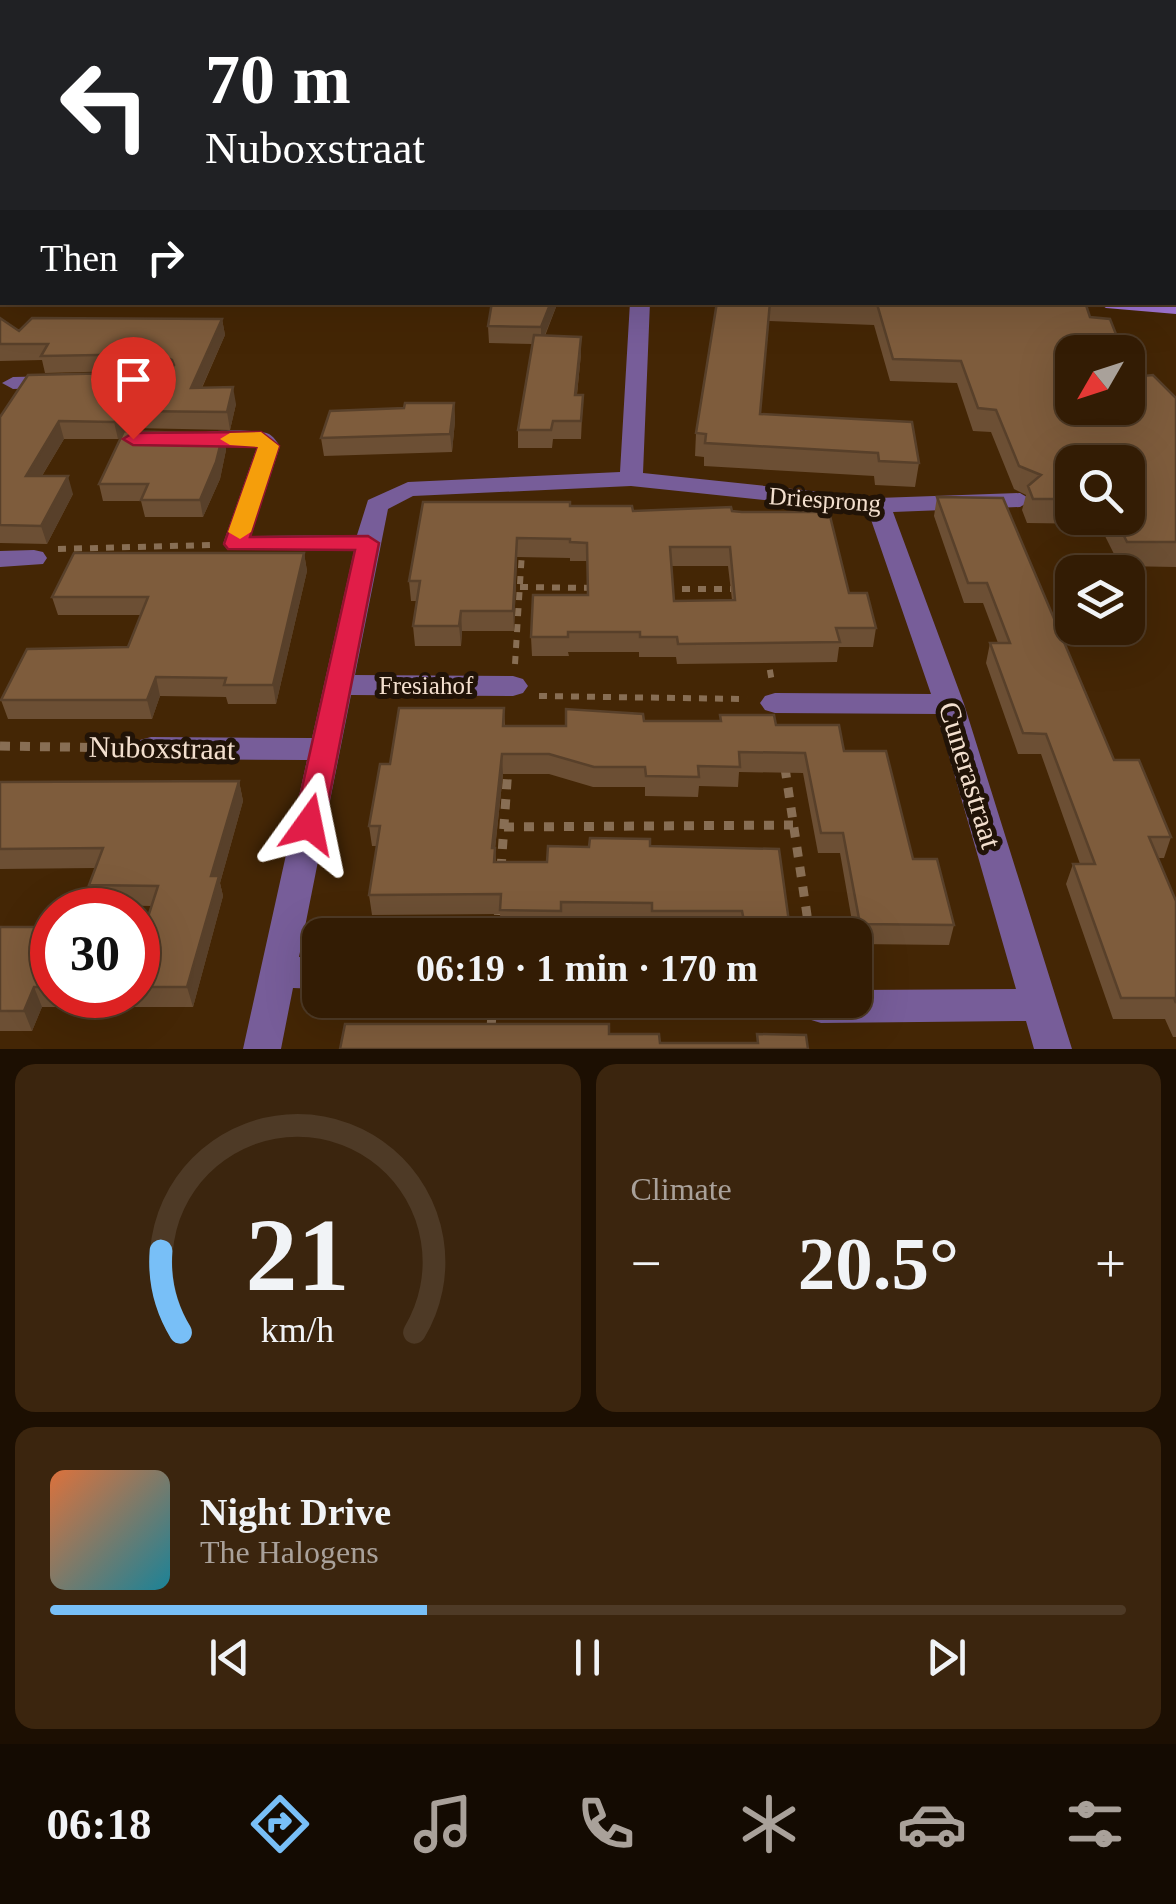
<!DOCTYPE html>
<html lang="en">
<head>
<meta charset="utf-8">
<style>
	:root { --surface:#331c04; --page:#3b250e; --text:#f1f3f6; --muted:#a9a19a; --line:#4e3a26; --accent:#78bff7 }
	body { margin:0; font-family:"Times New Roman",serif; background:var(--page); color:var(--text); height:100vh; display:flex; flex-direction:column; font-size:38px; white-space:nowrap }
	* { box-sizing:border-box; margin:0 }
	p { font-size:32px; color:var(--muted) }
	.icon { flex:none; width:55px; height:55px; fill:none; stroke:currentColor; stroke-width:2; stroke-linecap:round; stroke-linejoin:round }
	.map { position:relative; height:1049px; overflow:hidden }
	.panel { display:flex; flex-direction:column; gap:15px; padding:15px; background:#1c0f02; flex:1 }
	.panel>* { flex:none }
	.banner { position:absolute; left:0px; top:0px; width:1178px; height:305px; box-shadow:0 10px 40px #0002,0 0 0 2px var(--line); background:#202124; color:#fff; overflow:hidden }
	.needle { width:65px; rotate:231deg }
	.fabs { position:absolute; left:1055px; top:335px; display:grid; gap:20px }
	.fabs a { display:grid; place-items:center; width:90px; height:90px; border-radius:20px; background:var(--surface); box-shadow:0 10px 40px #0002,0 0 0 2px var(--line); font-size:50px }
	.speed { position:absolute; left:30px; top:888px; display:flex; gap:20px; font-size:50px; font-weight:700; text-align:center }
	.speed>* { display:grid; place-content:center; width:130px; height:130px; border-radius:50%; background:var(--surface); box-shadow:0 10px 40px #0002,0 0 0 2px var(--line); line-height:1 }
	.speed .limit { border:15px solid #d22; background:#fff; color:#111 }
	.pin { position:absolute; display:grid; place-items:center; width:85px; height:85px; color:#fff; margin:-102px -42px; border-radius:50% 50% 50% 0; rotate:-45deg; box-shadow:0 0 10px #0007 }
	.pin .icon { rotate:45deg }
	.me { position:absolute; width:110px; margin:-55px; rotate:12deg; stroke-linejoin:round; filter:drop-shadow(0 0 8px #0008) }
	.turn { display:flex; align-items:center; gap:35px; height:210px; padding:0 40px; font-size:45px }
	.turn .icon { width:130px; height:130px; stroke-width:2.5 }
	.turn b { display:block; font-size:70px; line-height:85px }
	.then { display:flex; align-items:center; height:95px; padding:0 40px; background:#0003; gap:20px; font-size:38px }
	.big { font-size:75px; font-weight:600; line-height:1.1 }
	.panel .tile { flex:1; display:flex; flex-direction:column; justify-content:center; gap:15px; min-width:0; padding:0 35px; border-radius:20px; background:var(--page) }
	.panel .dial { align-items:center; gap:0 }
	.dial svg { height:260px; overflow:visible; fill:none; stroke:var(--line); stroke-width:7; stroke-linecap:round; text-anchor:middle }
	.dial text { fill:var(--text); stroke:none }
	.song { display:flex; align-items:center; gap:30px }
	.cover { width:120px; height:120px; border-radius:15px; background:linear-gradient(135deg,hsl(20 70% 55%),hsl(190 70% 35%)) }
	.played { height:10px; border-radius:5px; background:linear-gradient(90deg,var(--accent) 35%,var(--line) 35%) }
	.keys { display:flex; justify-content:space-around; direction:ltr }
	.heat { display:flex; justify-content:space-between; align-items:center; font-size:55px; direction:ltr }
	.panel .tiles { flex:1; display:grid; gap:15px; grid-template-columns:1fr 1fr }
	.tile:last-child { grid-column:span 2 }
	.trip { position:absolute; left:302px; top:918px; width:570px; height:100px; border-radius:20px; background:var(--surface); box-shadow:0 10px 40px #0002,0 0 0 2px var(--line); font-weight:600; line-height:100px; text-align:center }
	.tabs { display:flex; height:160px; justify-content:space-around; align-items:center; background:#140b02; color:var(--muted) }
	.tabs .icon { width:70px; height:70px }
	.tabs .on { color:var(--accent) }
	.tabs b { font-size:45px; color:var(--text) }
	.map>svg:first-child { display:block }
	.green { fill:#495b1d }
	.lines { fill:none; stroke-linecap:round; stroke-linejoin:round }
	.path-far1 { stroke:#886e54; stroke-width:6; stroke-dasharray:8 8; stroke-linecap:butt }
	.path { stroke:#886e54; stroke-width:9; stroke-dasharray:10 10; stroke-linecap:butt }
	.street { fill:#775d99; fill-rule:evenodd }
	.secondary { fill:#a075d4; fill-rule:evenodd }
	.wall { fill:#6c4f34; fill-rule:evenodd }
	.shaded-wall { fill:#58402a }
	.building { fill:#7e5c3c; stroke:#58402a; stroke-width:2.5; fill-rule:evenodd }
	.route { fill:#e11d48; stroke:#92132f; stroke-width:2.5 }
	.slow { fill:#f59e0b }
	.labels { text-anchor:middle; stroke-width:10; stroke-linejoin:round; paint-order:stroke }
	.street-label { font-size:25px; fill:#f3dfce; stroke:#211307 }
	.near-street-label { font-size:30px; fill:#f3dfce; stroke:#211307 }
</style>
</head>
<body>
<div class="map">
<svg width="1176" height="1049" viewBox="0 0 1176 1049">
	<rect width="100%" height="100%" fill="#442605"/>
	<path class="green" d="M398,0H895L897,2H397Z"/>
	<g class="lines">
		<path class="path-far1" d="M58,549L210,545
			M520,587L594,588
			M666,589H738
			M767,654L772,682
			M515,664L522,552
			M539,696L747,699"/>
		<path class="path" d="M0,746L125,748
			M785,768L810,935
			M504,827L793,825
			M501,869L508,767
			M497,935L499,906
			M491,1028L493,1000"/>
		<path class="street" d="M630,302H650L643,473L878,498L1020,493L1032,500L1020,507L893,512L964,704L1072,1049H1034L1026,1021L821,1023L808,1019L802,1007L806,1000H855V990L1016,989L937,714L775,713L765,710L760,703L765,696L775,693L931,694L868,511L631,486L413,496L388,509L355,675L513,676L523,679L528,686L523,693L513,696L351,695L299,957H320V989L293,988L281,1049H243L307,760L151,759L140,756L136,748L140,740L151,737L312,738L354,551L227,549L223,544L257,447L189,446L178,439C187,430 255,428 269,434C273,436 277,442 280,446L251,536L357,535L368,500L408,482L620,472Z
			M58,376L69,382L66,387L13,389L2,383L13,377Z
			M34,550L43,552L47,558L43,564L0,567V551Z"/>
		<path class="secondary" d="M0,213H2V223H0Z
			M1097,302H1176V314L1106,308Z"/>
	</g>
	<path class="wall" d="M492,302H558L545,336L581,354L577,395H583L581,439H553L552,448H518V430L532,344L489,343L488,326Z
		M717,302H1085L1090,317L1133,377L1176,398V567L1120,566L1099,524L1027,523L1022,510L1026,495L1014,489L991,432L973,431L957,383L890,381L874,325L769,321L760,414L919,463L915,487L875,485L874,476L704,466V457L695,456L696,433ZM1072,462L1128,518H1072Z
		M0,318L19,331L222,319L225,335L202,388L236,404L230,430L133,428L129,431L223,434L226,450L220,479L203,517H145L141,501H103L99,484L121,437L118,439H64L42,476L73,494L47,544L0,543V417L166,372L163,370L45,373L42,360L0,361Z
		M454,403L455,421L452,452L324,456L321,438L404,408Z
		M937,497L1114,760L1171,837L1164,858H1158L1176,901V1037H1173L1165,1019H1113L1066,884L1073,864H1080L1041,754H1018L986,663L990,643H998L983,603H964L934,516Z
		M570,506L633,511H732L849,593L876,628L873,647H839L837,662L677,664L676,657H639V652H568L569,656H532L531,637L588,595L587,561H570V558L517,557L514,631H462L461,646H415L413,626L417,601H411L409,581ZM671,566H728L732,600L674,601Z
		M304,553L307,571L276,704H228L226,697L160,696L152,719H8L1,700L128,647L141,615H58L52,597Z
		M504,708L505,726H566L644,721H720V715L776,725L844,751L954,925L949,945L856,944L840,853H818L803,773L739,772L738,787L699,786L698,797L645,796V787H593L549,774H503L495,849L496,862H547L589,847L650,846L789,922L788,935H741L740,931H651V923H562V931L501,930L500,914L372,915L369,895L377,846H372L369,826L390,764Z
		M239,781L243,801L220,883L223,896L193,1007H131L127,995H138V948L152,906L96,905L89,885L96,868L0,869V782Z
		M0,927H52V995H80L75,1007H42L32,1031H0Z"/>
	<path class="shaded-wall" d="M551,302H558L541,344V327Z
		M222,319L225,335L194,405L191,388Z
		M581,337V354L575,413V395Z
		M233,387L236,404L230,430L227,412Z
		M454,403L455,421L452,452L450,434Z
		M129,411L133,428L118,439L114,422Z
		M59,421L64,439L31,494L26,476Z
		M223,434L226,450L220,479L203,517L200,500Z
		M68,476L73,494L47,544L41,526Z
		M517,538V557L514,631L513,611Z
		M304,553L307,571L276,704L273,685Z
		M461,611L462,631L461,646L459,626Z
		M156,677L160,696L152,719L147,700Z
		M502,754L503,774L495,849L496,868L492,848Z
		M239,781L243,801L220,883L223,896L193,1007L187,987L211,876Z
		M34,987L42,1007L32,1031L24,1011Z
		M71,995H80L75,1007Z"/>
	<path class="building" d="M492,302H551L541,327L488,326Z
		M717,302H770L760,414L912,422L919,463L879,461L878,453L705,443L706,434L696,433Z
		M839,302H1085L1090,317L1110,319L1123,352H1072V408H1128V364L1133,377L1153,375L1176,398V542H1127L1115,518H1128V462H1072V499H1033L1028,486L1041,475L1019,466L996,410L978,408L961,361L893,359L877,304Z
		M0,318L19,331L32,318L222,319L191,388L233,387L227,412L129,411L114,422L59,421L26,476H68L41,526L0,525V417L28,375L168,372L174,365L172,360L159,354L41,356L48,344H0Z
		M534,335L581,337L575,395H583L581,421H553L551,430H518Z
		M405,403H454L450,434L321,438L330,411L404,408Z
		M124,431L223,434L216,462L200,500H141L148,484H99Z
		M937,497L1003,498L1114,760H1139L1171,837H1149L1176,901V1003L1174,998H1121L1073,864H1095L1046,734L1023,733L990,643H1010L987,583H968Z
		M423,502H570V506H632L633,511L731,507L732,511L742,512H829L849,593H867L876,628H836L840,642L678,644L677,637H640V632H568V637H531L533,595H588L587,543L570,542V539L517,538L513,611H461L459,626H413L420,581H409ZM670,547H730L735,600L674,601Z
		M74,553H304L273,685H224L226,678L156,677L147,700H1L27,649L128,647L148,597H52Z
		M399,708H504L503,726H566V709L643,714L644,721H721L720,715H774L776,725H839L844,751H886L913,859H937L954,925L860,924L843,833H821L805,753L739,752L740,767L698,766L699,777L646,776L645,767H594L549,754H502L492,848H495L494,862H547L548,846L589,847L590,838L650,839V846L779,849L789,922L744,921L742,911H652V903L561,902V911L500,910L501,894L369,895L380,826H369L380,764H390Z
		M239,781L211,876H219L187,987H138V948L158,886L89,885L103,848L0,849V782Z
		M0,927H52V987H34L24,1011H0Z
		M345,1024H609V1034H659L660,1043H758L757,1034L806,1035L808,1049H340Z"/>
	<path class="route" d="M261,432L279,446L250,537L368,536L379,543L324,824L320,832L309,835L299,832L294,824L355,550L228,549L224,544L258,447L133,445L123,439L133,433Z"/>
	<path class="slow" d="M261,432L279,446L251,532L240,539L228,532L258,447L230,445L220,439L230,433Z"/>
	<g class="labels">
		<g class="street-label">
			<text transform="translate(825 499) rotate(4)" y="9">Driesprong</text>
			<text x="426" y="694">Fresiahof</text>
		</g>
		<g class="near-street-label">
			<text transform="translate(162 748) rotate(1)" y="10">Nuboxstraat</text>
			<text transform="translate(970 775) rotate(73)" y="10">Cunerastraat</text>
		</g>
	</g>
</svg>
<div class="fabs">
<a><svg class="needle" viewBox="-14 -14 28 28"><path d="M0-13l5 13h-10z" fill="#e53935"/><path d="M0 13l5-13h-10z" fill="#a9a19a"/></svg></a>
<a><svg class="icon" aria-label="search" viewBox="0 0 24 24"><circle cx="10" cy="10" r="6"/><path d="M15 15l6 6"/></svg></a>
<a><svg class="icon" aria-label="layers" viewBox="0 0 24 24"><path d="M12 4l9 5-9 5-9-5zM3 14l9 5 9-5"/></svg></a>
</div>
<div class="speed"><div class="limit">30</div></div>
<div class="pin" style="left:133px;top:439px;background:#d93025"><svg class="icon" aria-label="arrive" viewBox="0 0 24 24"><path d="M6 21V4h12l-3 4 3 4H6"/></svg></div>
<svg class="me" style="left:309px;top:824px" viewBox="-20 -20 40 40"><path d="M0-17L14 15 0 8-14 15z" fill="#e11d48" stroke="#fff" stroke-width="4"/></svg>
<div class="trip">06:19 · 1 min · 170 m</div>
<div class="banner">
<div class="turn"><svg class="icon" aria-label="left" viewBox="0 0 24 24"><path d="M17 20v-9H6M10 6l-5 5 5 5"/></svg><div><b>70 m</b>Nuboxstraat</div></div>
<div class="then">Then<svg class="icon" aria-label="right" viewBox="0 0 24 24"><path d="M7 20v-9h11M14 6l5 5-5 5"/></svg></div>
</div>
</div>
<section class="panel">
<div class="tiles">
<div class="tile dial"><svg viewBox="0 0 100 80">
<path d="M14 69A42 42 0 1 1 86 69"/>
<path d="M14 69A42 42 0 0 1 8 44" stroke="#78bff7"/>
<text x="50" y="56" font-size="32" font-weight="700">21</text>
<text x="50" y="72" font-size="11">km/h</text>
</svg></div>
<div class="tile"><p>Climate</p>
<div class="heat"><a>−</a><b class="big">20.5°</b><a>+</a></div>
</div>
<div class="tile">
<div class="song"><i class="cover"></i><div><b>Night Drive</b><p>The Halogens</p></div></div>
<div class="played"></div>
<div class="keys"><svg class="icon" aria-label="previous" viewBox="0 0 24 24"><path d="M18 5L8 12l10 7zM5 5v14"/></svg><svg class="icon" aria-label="pause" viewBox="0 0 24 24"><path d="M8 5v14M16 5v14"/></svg><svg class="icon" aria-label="next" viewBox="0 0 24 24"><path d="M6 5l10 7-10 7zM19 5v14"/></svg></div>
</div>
</div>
</section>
<nav class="tabs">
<b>06:18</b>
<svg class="icon on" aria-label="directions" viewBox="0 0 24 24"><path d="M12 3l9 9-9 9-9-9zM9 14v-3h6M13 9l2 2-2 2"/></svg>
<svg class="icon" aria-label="music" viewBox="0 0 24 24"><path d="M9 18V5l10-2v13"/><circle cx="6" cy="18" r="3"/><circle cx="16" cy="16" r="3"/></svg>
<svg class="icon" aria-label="phone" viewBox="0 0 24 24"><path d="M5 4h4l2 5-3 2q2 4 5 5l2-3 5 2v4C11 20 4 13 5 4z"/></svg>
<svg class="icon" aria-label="climate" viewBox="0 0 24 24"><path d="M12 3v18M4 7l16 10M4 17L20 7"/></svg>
<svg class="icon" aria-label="car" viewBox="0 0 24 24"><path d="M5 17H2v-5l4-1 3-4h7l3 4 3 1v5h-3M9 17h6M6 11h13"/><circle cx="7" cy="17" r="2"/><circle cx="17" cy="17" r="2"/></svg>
<svg class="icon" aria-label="filters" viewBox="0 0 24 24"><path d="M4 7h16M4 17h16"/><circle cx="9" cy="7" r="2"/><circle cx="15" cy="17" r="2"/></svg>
</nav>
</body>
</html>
